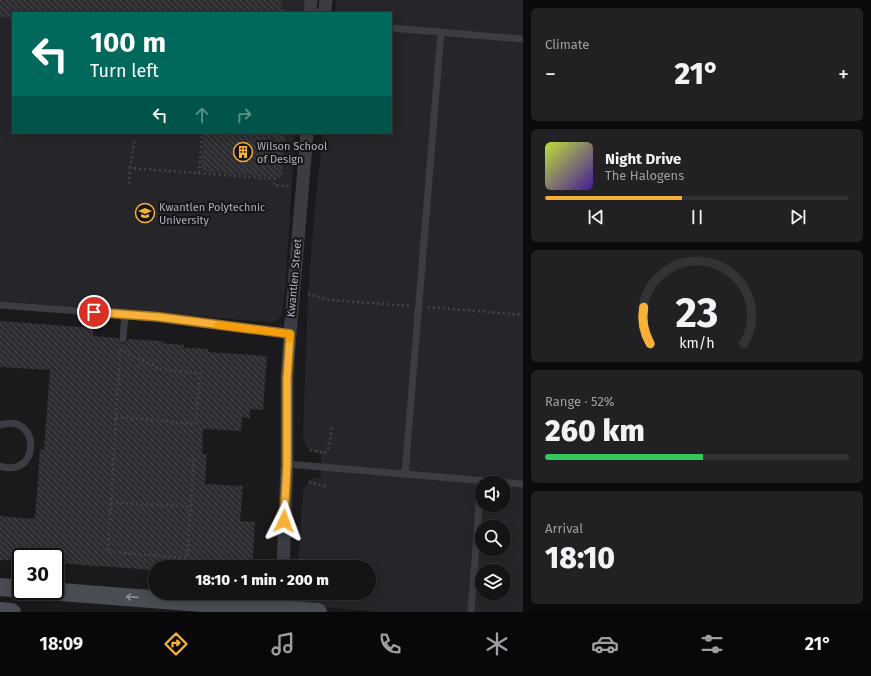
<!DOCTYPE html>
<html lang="en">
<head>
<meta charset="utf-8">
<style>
	:root { --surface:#141416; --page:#212123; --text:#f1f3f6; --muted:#9d9ea1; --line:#333335; --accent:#f7b138 }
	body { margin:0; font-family:"Fira Sans",sans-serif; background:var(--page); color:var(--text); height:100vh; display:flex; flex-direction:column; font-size:15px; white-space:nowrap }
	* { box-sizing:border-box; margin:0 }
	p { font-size:13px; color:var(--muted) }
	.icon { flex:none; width:22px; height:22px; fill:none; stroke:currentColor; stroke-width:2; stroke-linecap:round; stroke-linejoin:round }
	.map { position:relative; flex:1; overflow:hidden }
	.panel { display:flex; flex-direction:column; gap:8px; padding:8px; background:#0b0b0c; width:348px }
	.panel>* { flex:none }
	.hud { position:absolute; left:12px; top:12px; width:380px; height:122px; border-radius:0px; box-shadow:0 2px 10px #0003,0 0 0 1px var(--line); background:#00695c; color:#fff; overflow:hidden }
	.buttons { position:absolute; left:475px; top:476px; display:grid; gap:8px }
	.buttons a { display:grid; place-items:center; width:36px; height:36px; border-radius:50%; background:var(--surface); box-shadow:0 2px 10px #0003,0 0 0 1px var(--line); font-size:20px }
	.speed { position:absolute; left:12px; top:548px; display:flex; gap:8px; font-size:20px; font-weight:700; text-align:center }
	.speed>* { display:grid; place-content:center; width:52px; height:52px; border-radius:50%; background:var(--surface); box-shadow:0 2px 10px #0003,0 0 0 1px var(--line); line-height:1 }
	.speed .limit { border:2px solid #111; border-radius:6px; background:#fff; color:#111 }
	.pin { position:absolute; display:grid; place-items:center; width:34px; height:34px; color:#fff; margin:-17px; border:2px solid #fff; border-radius:50%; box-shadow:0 1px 4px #0007 }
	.me { position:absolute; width:44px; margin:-22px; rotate:3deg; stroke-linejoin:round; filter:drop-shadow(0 0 3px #0008) }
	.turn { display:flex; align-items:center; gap:14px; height:84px; padding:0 12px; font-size:18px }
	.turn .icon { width:52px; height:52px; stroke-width:2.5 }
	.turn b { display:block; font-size:28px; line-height:34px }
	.lanes { display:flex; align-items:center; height:38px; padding:0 12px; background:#0003; justify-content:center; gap:20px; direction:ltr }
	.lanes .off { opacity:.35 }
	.big { font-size:30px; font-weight:800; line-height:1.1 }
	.panel .tile { flex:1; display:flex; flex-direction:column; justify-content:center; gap:6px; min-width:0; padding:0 14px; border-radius:6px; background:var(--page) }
	.panel .dial { align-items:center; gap:0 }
	.dial svg { height:104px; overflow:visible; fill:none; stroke:var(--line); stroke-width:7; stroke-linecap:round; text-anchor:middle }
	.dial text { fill:var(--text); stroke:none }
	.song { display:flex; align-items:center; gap:12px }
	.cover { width:48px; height:48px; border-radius:6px; background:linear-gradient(135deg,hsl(70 70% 55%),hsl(260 70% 35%)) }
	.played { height:4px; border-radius:2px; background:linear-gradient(90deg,var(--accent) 45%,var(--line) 45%) }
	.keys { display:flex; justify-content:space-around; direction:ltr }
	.heat { display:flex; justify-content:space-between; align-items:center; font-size:22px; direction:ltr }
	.charge { height:6px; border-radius:3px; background:linear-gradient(90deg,#34c759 52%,var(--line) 0) }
	.trip { position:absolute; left:148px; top:560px; width:228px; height:40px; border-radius:20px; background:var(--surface); box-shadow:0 2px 10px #0003,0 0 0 1px var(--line); font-weight:800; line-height:40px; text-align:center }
	.tabs { display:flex; height:64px; justify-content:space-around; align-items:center; background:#080809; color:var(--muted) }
	.tabs .icon { width:28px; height:28px }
	.tabs .current { color:var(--accent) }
	.tabs b { font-size:18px; color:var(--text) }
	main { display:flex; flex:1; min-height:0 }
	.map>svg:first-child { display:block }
	.built { fill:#26262a; fill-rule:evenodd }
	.building { fill:url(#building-back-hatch) }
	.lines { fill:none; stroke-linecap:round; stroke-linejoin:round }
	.path { stroke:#414449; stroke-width:2.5; stroke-dasharray:2 3; stroke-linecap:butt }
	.service { stroke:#3b3d42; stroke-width:7 }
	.minor { stroke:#3b3d42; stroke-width:13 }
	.secondary { stroke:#494c52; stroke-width:18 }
	.oneway { stroke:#8a8e97 }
	.route-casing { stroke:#a17324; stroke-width:10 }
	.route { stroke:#f7b138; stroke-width:7 }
	.slow { stroke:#f59e0b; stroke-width:7 }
	.labels { text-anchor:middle; stroke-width:4; stroke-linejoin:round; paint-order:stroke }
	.poi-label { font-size:11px; fill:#adb2bc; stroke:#151518; text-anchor:start }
	.street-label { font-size:11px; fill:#adb2bc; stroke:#151518 }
</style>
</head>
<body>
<main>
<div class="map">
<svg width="523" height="612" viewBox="0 0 523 612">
	<defs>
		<pattern id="building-back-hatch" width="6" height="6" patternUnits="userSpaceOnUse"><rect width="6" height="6" fill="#2d2d31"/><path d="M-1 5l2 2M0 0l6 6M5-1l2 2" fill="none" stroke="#49494d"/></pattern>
	</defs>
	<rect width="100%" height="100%" fill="#1a1a1d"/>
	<path class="built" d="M0,0H304L303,13H13V133H295L285,292L282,315L277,320L270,322L0,301Z
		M336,0H523V612H382L310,606L301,601L297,593H369V567H298L303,492L309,482L312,479L321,477V454L314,452L307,447L305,443L303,435L308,294L315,206L323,133H391V13H335ZM482,483H504V505H482ZM482,527H504V549H482ZM482,571H504V593H482Z"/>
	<path class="building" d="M0,0H282L281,13H13V18L0,17Z
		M204,133H285L282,178L201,171Z
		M0,321L93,328V336L118,338L119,341L122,344L127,342L128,339L162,341V343L184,345V348L208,349V352L267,356L263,410L250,409V418L242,417L241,431L203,429L202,454H207L205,484L243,486L240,521L255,522L252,567H155V570L55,563V557H21V561L0,560V516L35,519L40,449L44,450L50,370L0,367Z"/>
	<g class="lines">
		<path class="path" d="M282,10L285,13
			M130,168L135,139
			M199,173L202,133
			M129,184L130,168L275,179L274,185L289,186
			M308,294L330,300L411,306
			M428,307L523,315
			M116,417L196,424L200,373L157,369L153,365L120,350L108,552L187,558L194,460H187
			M310,450L325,453L329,447L332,426
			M309,482L328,487
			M111,502L191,507"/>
		<path class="service" d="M391,28L523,39
			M0,305L159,317L290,334
			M123,339L125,314
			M0,425C41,412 41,479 0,466
			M287,464L523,484
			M405,474L441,32
			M471,612L481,480"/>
		<path class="minor" d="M311,0L310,11L312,13
			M323,13L325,10L326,0
			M283,567L287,464V378L290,334L307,133
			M282,593L283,612"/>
		<path class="secondary" d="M0,587L21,589
			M48,591L318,612
			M0,611L12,612"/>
	</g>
	<defs><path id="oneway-shaft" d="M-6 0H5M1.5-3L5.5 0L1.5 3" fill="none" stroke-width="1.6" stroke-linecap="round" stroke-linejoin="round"/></defs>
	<use class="oneway" href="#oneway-shaft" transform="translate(132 597) rotate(-176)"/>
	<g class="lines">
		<defs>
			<path id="route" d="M94,312L159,317L290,334L287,378V464L284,521"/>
		</defs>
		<use href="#route" class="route-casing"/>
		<use href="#route" class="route"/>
		<path class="slow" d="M218,325L290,334L289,339"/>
	</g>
	<defs>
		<symbol id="building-ring" viewBox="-11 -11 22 22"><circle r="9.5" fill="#151518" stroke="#f7b138" stroke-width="1.5"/><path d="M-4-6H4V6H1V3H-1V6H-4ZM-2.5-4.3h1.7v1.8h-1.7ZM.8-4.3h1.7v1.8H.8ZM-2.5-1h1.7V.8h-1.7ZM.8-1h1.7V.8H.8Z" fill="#f7b138"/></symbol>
		<symbol id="university-ring" viewBox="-11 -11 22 22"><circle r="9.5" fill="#151518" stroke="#f7b138" stroke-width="1.5"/><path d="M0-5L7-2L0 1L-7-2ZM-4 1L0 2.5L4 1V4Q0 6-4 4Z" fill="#f7b138"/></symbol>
	</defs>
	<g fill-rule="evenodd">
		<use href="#building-ring" x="232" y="141" width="22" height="22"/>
		<use href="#university-ring" x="134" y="202" width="22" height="22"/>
	</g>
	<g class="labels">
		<g class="poi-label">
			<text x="257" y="150">Wilson School<tspan x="257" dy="13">of Design</tspan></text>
			<text x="159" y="211">Kwantlen Polytechnic<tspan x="159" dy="13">University</tspan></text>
		</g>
		<g class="street-label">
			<text transform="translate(294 278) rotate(-85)" y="4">Kwantlen Street</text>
		</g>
	</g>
</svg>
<div class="buttons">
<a><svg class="icon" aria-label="sound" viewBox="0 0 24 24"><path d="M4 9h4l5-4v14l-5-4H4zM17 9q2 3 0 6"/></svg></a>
<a><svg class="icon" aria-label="search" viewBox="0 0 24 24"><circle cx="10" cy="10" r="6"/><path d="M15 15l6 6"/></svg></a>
<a><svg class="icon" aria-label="layers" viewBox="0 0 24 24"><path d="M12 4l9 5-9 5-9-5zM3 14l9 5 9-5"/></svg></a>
</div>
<div class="speed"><div class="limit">30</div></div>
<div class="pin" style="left:94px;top:312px;background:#d93025"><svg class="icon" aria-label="arrive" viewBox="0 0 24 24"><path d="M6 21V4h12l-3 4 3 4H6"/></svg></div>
<svg class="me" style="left:284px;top:521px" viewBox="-20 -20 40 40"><path d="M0-17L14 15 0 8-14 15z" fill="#f7b138" stroke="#fff" stroke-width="4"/></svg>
<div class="trip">18:10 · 1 min · 200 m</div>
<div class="hud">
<div class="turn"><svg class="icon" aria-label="left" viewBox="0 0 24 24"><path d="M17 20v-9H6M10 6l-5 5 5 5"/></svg><div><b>100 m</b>Turn left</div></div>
<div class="lanes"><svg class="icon" aria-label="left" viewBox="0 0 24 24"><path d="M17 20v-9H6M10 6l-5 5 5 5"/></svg><svg class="icon off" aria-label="ahead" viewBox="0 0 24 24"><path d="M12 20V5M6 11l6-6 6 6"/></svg><svg class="icon off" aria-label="right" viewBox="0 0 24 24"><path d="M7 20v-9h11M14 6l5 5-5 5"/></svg></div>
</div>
</div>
<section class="panel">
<div class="tile"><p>Climate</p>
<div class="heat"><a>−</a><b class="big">21°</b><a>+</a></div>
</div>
<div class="tile">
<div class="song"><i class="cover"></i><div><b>Night Drive</b><p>The Halogens</p></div></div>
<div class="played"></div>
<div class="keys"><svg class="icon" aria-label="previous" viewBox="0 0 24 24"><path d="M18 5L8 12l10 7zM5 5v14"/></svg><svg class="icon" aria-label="pause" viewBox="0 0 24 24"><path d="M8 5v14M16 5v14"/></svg><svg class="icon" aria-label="next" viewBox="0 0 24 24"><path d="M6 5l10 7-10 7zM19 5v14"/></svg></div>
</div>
<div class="tile dial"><svg viewBox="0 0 100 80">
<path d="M14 69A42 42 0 1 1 86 69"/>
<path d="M14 69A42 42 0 0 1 9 41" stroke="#f7b138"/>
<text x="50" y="56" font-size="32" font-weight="700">23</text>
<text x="50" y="72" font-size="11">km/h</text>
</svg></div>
<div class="tile"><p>Range · 52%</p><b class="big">260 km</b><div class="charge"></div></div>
<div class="tile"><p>Arrival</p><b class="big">18:10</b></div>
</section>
</main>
<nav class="tabs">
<b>18:09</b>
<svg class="icon current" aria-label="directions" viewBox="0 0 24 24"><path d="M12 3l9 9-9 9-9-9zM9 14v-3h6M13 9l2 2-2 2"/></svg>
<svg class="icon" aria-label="music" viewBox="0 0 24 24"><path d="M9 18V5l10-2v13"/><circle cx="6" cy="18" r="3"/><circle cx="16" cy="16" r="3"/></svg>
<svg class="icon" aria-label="phone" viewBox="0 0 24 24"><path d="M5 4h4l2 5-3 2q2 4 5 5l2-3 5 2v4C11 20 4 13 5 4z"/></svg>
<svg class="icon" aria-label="climate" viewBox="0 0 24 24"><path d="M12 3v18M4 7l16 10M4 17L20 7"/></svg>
<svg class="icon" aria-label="car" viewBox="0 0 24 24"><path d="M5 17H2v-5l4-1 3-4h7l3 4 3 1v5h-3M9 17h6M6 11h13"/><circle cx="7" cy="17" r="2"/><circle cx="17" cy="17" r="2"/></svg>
<svg class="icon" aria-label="filters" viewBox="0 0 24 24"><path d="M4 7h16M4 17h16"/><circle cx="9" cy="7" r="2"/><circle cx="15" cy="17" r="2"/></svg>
<b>21°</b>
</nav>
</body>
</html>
